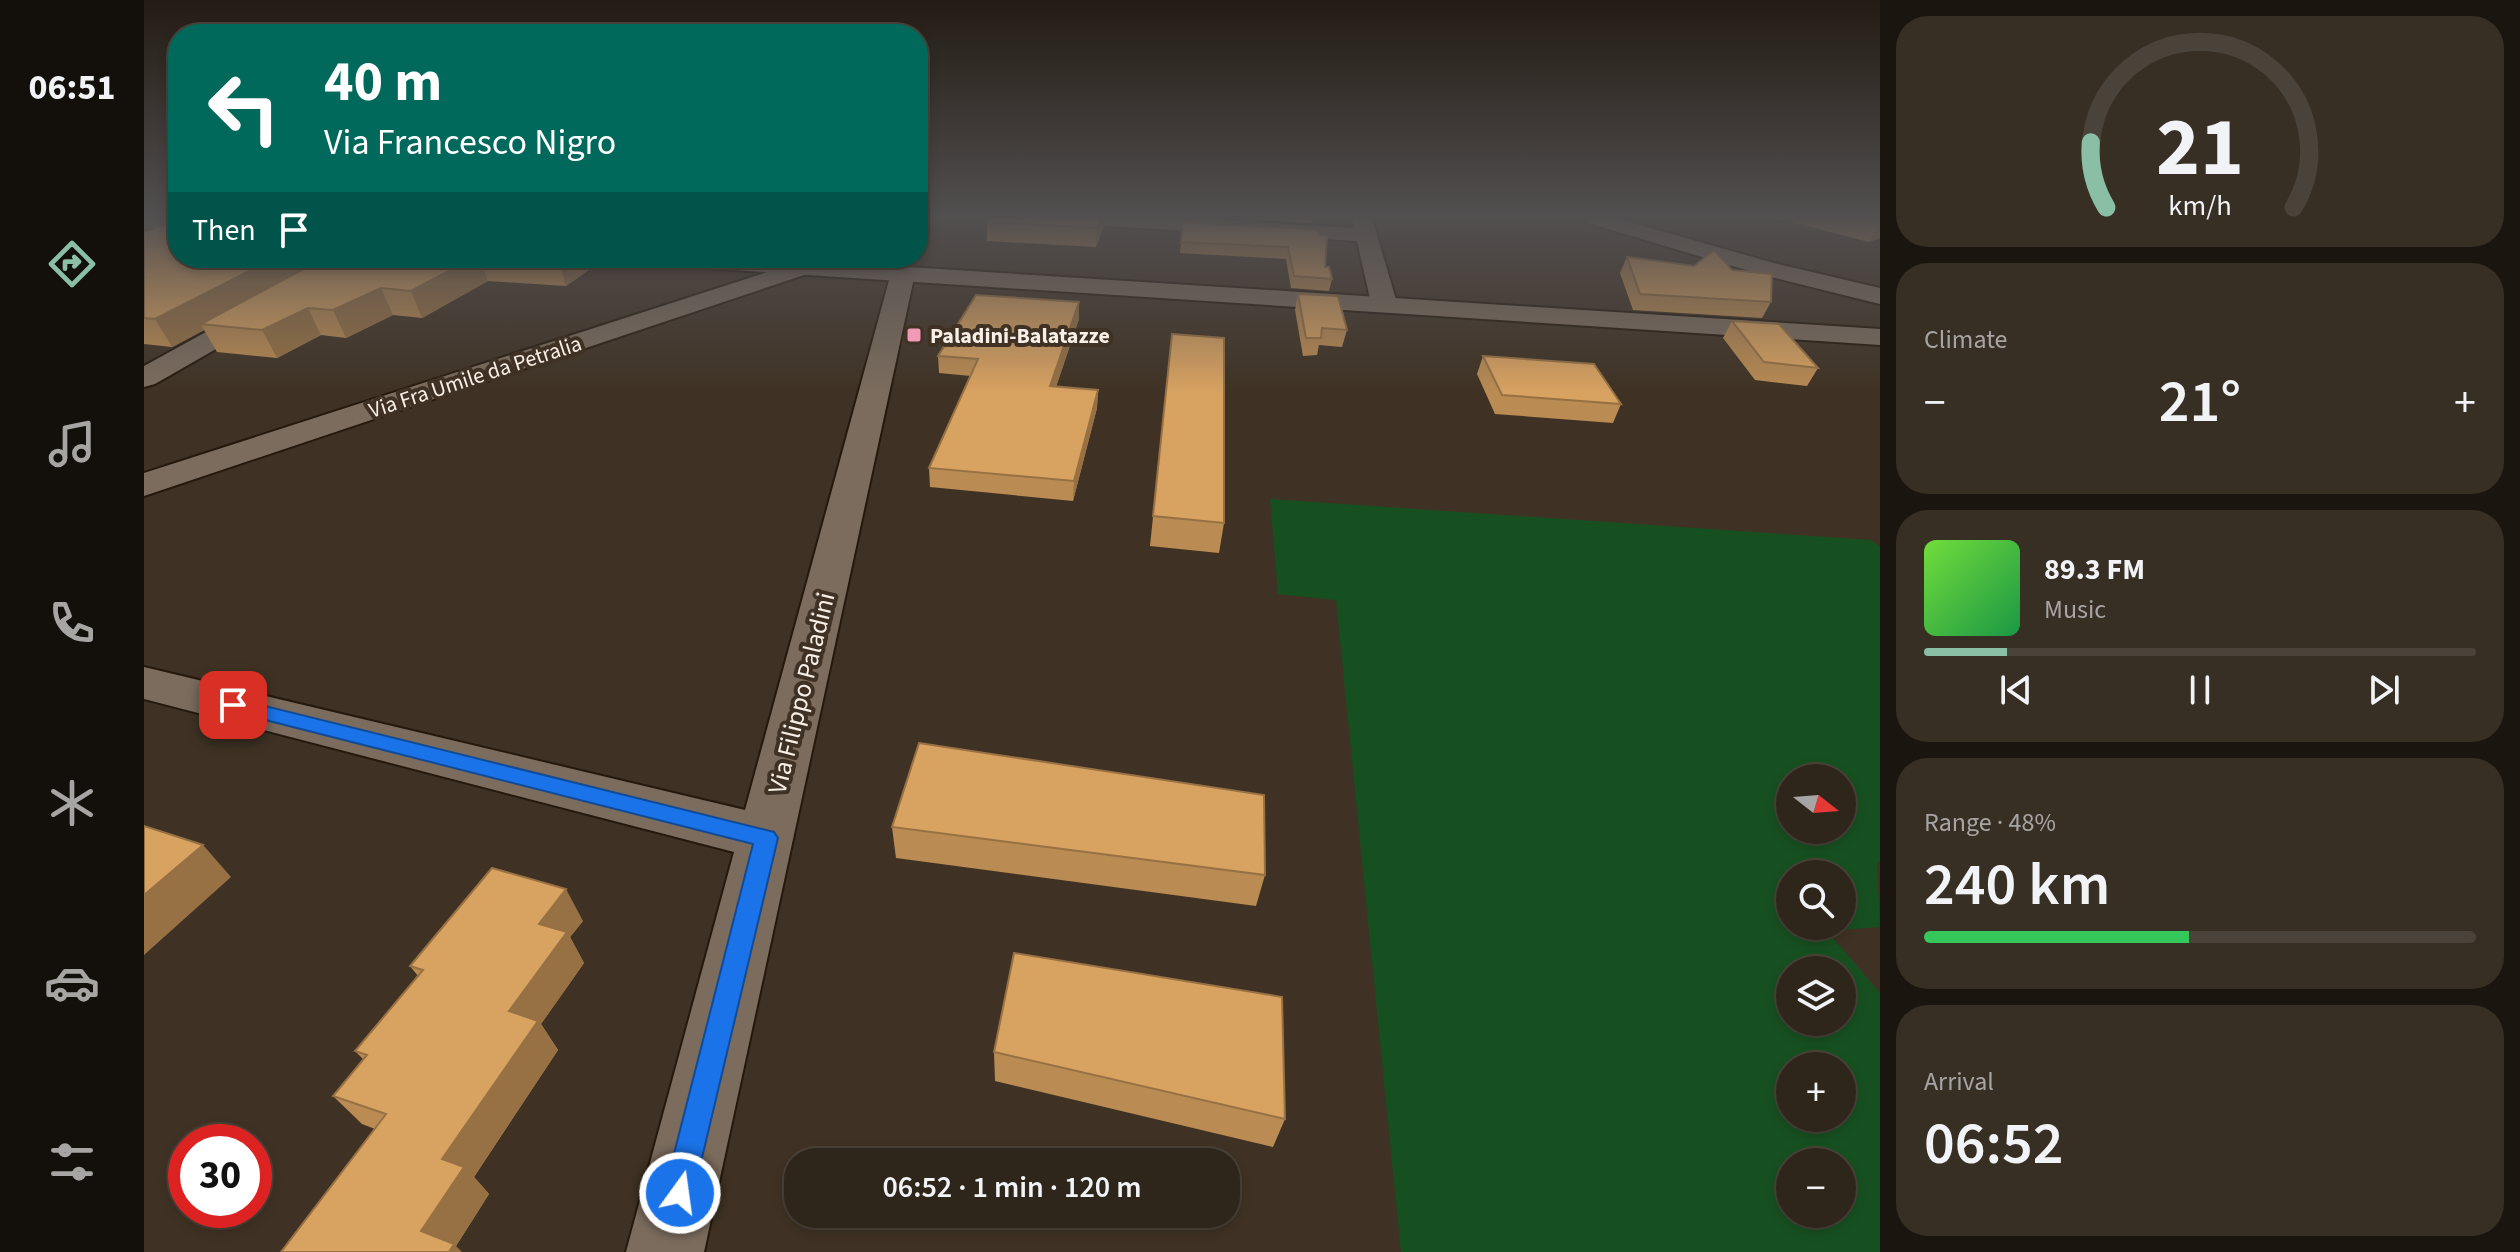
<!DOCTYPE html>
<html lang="en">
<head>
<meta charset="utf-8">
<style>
	:root { --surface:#2f261b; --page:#372e24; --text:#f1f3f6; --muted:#a7a5a3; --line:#4a433a; --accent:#8abfa5 }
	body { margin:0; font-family:"Source Sans 3",sans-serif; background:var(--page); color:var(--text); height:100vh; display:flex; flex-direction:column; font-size:30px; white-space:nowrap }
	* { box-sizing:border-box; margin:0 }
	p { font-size:26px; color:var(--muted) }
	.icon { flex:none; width:44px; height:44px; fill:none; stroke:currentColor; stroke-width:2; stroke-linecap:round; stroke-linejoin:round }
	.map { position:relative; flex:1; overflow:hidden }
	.drawer { display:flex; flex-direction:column; gap:16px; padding:16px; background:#1a150f; width:640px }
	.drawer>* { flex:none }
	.banner { position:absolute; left:24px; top:24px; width:760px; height:244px; border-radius:32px; box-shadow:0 4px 12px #0003,0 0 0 2px var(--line); background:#00695c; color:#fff; overflow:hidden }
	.needle { width:52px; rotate:107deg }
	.buttons { position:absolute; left:1632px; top:764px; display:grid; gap:16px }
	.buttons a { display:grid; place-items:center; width:80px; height:80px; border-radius:50%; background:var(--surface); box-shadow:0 4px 12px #0003,0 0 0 2px var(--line); font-size:40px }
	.speed { position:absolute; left:24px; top:1124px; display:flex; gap:16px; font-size:40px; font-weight:700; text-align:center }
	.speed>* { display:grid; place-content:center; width:104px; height:104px; border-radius:50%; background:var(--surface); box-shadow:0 4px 12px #0003,0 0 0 2px var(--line); line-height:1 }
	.speed .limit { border:12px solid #d22; background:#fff; color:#111 }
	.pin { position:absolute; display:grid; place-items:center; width:68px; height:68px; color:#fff; margin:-34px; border-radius:16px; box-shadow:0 4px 12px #0006 }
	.me { position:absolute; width:88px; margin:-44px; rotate:14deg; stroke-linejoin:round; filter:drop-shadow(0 0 6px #0008) }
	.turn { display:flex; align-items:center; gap:28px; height:168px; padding:0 24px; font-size:36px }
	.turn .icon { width:104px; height:104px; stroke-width:2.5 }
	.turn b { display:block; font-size:56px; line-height:68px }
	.then { display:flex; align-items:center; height:76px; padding:0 24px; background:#0003; gap:16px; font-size:30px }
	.big { font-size:60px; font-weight:600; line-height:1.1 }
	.drawer .widget { flex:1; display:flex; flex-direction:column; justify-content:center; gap:12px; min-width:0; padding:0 28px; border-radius:32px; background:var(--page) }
	.drawer .dial { align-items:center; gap:0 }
	.dial svg { height:208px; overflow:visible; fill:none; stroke:var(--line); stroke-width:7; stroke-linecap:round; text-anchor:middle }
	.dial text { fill:var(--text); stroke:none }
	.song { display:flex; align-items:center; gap:24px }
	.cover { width:96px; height:96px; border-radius:12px; background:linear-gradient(135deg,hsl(100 70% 55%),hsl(140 70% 35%)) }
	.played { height:8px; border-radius:4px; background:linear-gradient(90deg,var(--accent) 15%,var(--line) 15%) }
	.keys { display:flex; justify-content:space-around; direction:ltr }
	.heat { display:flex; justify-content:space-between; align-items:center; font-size:44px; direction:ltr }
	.charge { height:12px; border-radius:6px; background:linear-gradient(90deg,#34c759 48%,var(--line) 0) }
	.trip { position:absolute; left:640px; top:1148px; width:456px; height:80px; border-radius:32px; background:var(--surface); box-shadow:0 4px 12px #0003,0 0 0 2px var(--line); font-weight:600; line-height:80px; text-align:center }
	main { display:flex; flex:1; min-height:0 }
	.tabs { display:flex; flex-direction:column; width:144px; justify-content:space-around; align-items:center; background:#130f0b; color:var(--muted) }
	.tabs .icon { width:56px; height:56px }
	.tabs .active { color:var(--accent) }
	.tabs b { font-size:36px; color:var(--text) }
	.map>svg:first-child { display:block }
	.green { fill:#175020; fill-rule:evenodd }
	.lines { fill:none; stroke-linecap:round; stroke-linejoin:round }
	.street-casing { stroke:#25190d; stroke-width:4 }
	.secondary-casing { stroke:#25190d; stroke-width:4 }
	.street { fill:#7b6c5d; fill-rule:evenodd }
	.secondary { fill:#7b6c5d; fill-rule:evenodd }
	.wall { fill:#ba8b53 }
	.shaded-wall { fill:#977144 }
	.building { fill:#d8a261; stroke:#977144; stroke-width:2 }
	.route { fill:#1a73e8; stroke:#114b97; stroke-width:2 }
	.poi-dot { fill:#f09ab6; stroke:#3f3224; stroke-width:3 }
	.labels { text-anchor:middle; stroke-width:8; stroke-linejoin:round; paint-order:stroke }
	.far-poi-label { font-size:22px; font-weight:bold; fill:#f8efe7; stroke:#3f3224; text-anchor:start }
	.far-street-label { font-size:22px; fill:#f8efe7; stroke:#3f3224 }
	.street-label { font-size:26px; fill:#f8efe7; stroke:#3f3224 }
</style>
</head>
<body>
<main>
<nav class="tabs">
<b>06:51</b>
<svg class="icon active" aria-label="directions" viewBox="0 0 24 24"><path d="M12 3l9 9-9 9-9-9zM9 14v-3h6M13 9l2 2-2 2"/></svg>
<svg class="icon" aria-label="music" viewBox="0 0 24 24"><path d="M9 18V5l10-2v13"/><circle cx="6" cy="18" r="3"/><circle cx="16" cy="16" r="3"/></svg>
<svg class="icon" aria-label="phone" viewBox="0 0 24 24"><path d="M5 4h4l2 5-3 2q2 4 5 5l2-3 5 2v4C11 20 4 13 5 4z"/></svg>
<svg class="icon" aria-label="climate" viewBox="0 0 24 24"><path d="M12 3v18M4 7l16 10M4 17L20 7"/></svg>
<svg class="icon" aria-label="car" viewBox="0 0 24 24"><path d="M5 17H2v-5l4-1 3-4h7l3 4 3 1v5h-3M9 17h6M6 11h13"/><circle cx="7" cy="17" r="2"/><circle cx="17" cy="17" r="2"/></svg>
<svg class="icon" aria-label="filters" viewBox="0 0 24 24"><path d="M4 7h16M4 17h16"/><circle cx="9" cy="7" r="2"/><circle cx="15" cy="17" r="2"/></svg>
</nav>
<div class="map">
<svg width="1736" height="1252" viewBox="0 0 1736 1252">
	<rect width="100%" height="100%" fill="#3f3224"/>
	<path class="green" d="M1126,499L1727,540L1736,547V862L1733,864L1736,927L1683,931L1736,993V1252H1257L1192,600L1134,594ZM1646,778H1698V830H1646ZM1646,874H1698V926H1646ZM1646,970H1698V1022H1646ZM1646,1066H1698V1118H1646ZM1698,1162V1214H1646V1162Z"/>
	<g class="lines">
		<defs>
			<path id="street" d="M916,218H1036L1210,228L1208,218H1228L1253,303L1249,309H1231L1227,303L1213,241L926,224Z
				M197,258H226L222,263L11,384L0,387V366Z
				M661,260L669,262L673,267L669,272L0,496V473Z
				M759,266L768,268L771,273L560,1252H482L590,852L0,699V667L601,810L747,273L750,268Z"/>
			<path id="secondary" d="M0,218L34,220V232L0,230Z
				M1437,218H1471L1630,263L1736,288V304L1615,274L1441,222Z
				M500,258H623L1736,329V345L512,265L504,263Z"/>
		</defs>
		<use href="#street" class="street-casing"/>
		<use href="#secondary" class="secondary-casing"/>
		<use href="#street" class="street"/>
		<use href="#secondary" class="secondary"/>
	</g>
	<path class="wall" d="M845,218H960L959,229L952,247L843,241V222Z
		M1086,218H1169L1168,223Z
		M1631,218H1736V238L1725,242Z
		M1039,222L1175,230L1181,267L1188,279L1185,291L1147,288L1142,259L1036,253Z
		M0,232L34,258H462L422,286L344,281L278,318L249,315L202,338L177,335L133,358L73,352L60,330L28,347L0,344Z
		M1483,257L1588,270L1627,302L1618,318L1489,310L1476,273Z
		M1154,294L1203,330L1198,347L1175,345L1173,355L1159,356L1151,310Z
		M935,319L912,387L954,390L953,408L929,501L786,487L785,468L827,376L795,373L794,356Z
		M1588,321L1674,368L1663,386L1611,380L1579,338Z
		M1028,334L1080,523L1075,553L1006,546Z
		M1339,356L1477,404L1469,423L1351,414L1333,374Z
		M748,827L1121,875L1112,906L752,858Z
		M439,921L426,937L440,963L397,1024L414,1050L330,1177L345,1194L312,1246L137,1252L231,1129L218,1124L189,1096L219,1059L211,1051L274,976L266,966Z
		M850,1052L1141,1119L1129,1147L851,1081Z"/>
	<path class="shaded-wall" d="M957,218H960L959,229L952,247L953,228Z
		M1736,223V238L1725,242Z
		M131,258H191L57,324L60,330L28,347L11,319Z
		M329,258H336L344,281L278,318L267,291Z
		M417,258H462L422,286L414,260Z
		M237,288L249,315L202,338L189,310Z
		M935,302V319L906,404V386Z
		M164,308L177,335L133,358L118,330Z
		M954,390L953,408L929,501L930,481Z
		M59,845L87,877L0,955V895Z
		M422,889L439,921L426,937L440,963L397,1024L414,1050L330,1177L345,1194L312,1246L318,1252H301L277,1231L298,1159L365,1011L395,924Z"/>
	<path class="building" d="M845,218H957L953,228L843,222Z
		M33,221H34V258H131L11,319L0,318V232Z
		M1039,222L1175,230L1176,235L1183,236L1181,267H1185L1188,279L1150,276L1144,247L1037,242Z
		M1570,250L1588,270L1628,274L1627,302L1496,294L1483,257L1550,266Z
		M180,258H329L267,291L237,288L189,310L164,308L118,330L57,324Z
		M382,258H417L414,260Z
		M1154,294L1194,296L1203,330L1178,328L1177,338H1162Z
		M832,295L935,302L906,386L954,390L930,481L785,468L834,359L794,356Z
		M1588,321L1635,324L1674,368L1620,362Z
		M1028,334L1080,338V523L1009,516Z
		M1339,356L1450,364L1477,404L1358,395Z
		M775,743L1120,795L1121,875L748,827Z
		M0,826L59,845L0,895Z
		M348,868L422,889L395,924L423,932L365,1011L394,1021L298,1159L320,1167L277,1231L310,1244L305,1252H137L242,1114L189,1096L223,1055L211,1051L279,970L266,966Z
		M870,953L1138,997L1141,1119L850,1052Z"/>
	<linearGradient id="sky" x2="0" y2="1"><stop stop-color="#231c14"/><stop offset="0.55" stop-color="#524f50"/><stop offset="1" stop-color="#524f50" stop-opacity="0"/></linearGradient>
	<rect width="1736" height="393" fill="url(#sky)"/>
	<path class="route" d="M89,698L630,832L634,838L547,1204L536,1209L525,1204L520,1193L609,844L82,710L79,705L82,700Z"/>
	<rect class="poi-dot" x="762" y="327" width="16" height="16" rx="4"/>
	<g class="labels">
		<g class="far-poi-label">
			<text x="786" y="343">Paladini-Balatazze</text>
		</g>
		<g class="far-street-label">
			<text transform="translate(331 376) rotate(-18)" y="8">Via Fra Umile da Petralia</text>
		</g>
		<g class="street-label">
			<text transform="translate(657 693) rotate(-76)" y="9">Via Filippo Paladini</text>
		</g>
	</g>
</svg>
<div class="buttons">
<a><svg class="needle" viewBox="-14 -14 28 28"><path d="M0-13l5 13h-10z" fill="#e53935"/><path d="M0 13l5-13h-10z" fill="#a7a5a3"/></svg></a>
<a><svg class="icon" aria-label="search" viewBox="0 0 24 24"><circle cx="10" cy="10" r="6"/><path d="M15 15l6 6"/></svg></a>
<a><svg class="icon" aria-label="layers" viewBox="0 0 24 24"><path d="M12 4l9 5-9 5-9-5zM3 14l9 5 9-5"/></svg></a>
<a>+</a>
<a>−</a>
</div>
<div class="speed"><div class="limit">30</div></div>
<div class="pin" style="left:89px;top:705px;background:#d93025"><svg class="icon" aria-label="arrive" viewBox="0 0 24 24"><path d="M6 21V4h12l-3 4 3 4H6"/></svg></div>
<svg class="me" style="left:536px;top:1193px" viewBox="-20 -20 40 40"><circle r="17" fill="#1a73e8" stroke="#fff" stroke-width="3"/><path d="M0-11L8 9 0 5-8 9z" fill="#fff"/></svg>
<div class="trip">06:52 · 1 min · 120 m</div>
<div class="banner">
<div class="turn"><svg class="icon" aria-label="left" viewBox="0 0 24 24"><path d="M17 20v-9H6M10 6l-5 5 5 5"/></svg><div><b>40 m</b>Via Francesco Nigro</div></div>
<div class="then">Then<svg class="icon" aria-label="arrive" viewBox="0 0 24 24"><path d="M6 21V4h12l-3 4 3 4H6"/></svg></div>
</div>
</div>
<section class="drawer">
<div class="widget dial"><svg viewBox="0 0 100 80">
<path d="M14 69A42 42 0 1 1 86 69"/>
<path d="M14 69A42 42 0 0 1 8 44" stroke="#8abfa5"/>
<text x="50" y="56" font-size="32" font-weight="700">21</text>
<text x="50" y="72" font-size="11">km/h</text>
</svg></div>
<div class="widget"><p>Climate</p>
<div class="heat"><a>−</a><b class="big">21°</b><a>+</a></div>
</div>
<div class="widget">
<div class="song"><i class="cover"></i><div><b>89.3 FM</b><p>Music</p></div></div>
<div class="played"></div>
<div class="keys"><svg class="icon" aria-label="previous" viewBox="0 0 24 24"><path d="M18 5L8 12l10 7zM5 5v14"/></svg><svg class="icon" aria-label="pause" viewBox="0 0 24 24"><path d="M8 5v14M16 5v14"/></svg><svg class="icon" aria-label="next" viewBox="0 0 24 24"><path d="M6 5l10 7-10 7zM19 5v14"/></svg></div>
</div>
<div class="widget"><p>Range · 48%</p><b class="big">240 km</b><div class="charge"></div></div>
<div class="widget"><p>Arrival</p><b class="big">06:52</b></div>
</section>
</main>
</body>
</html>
